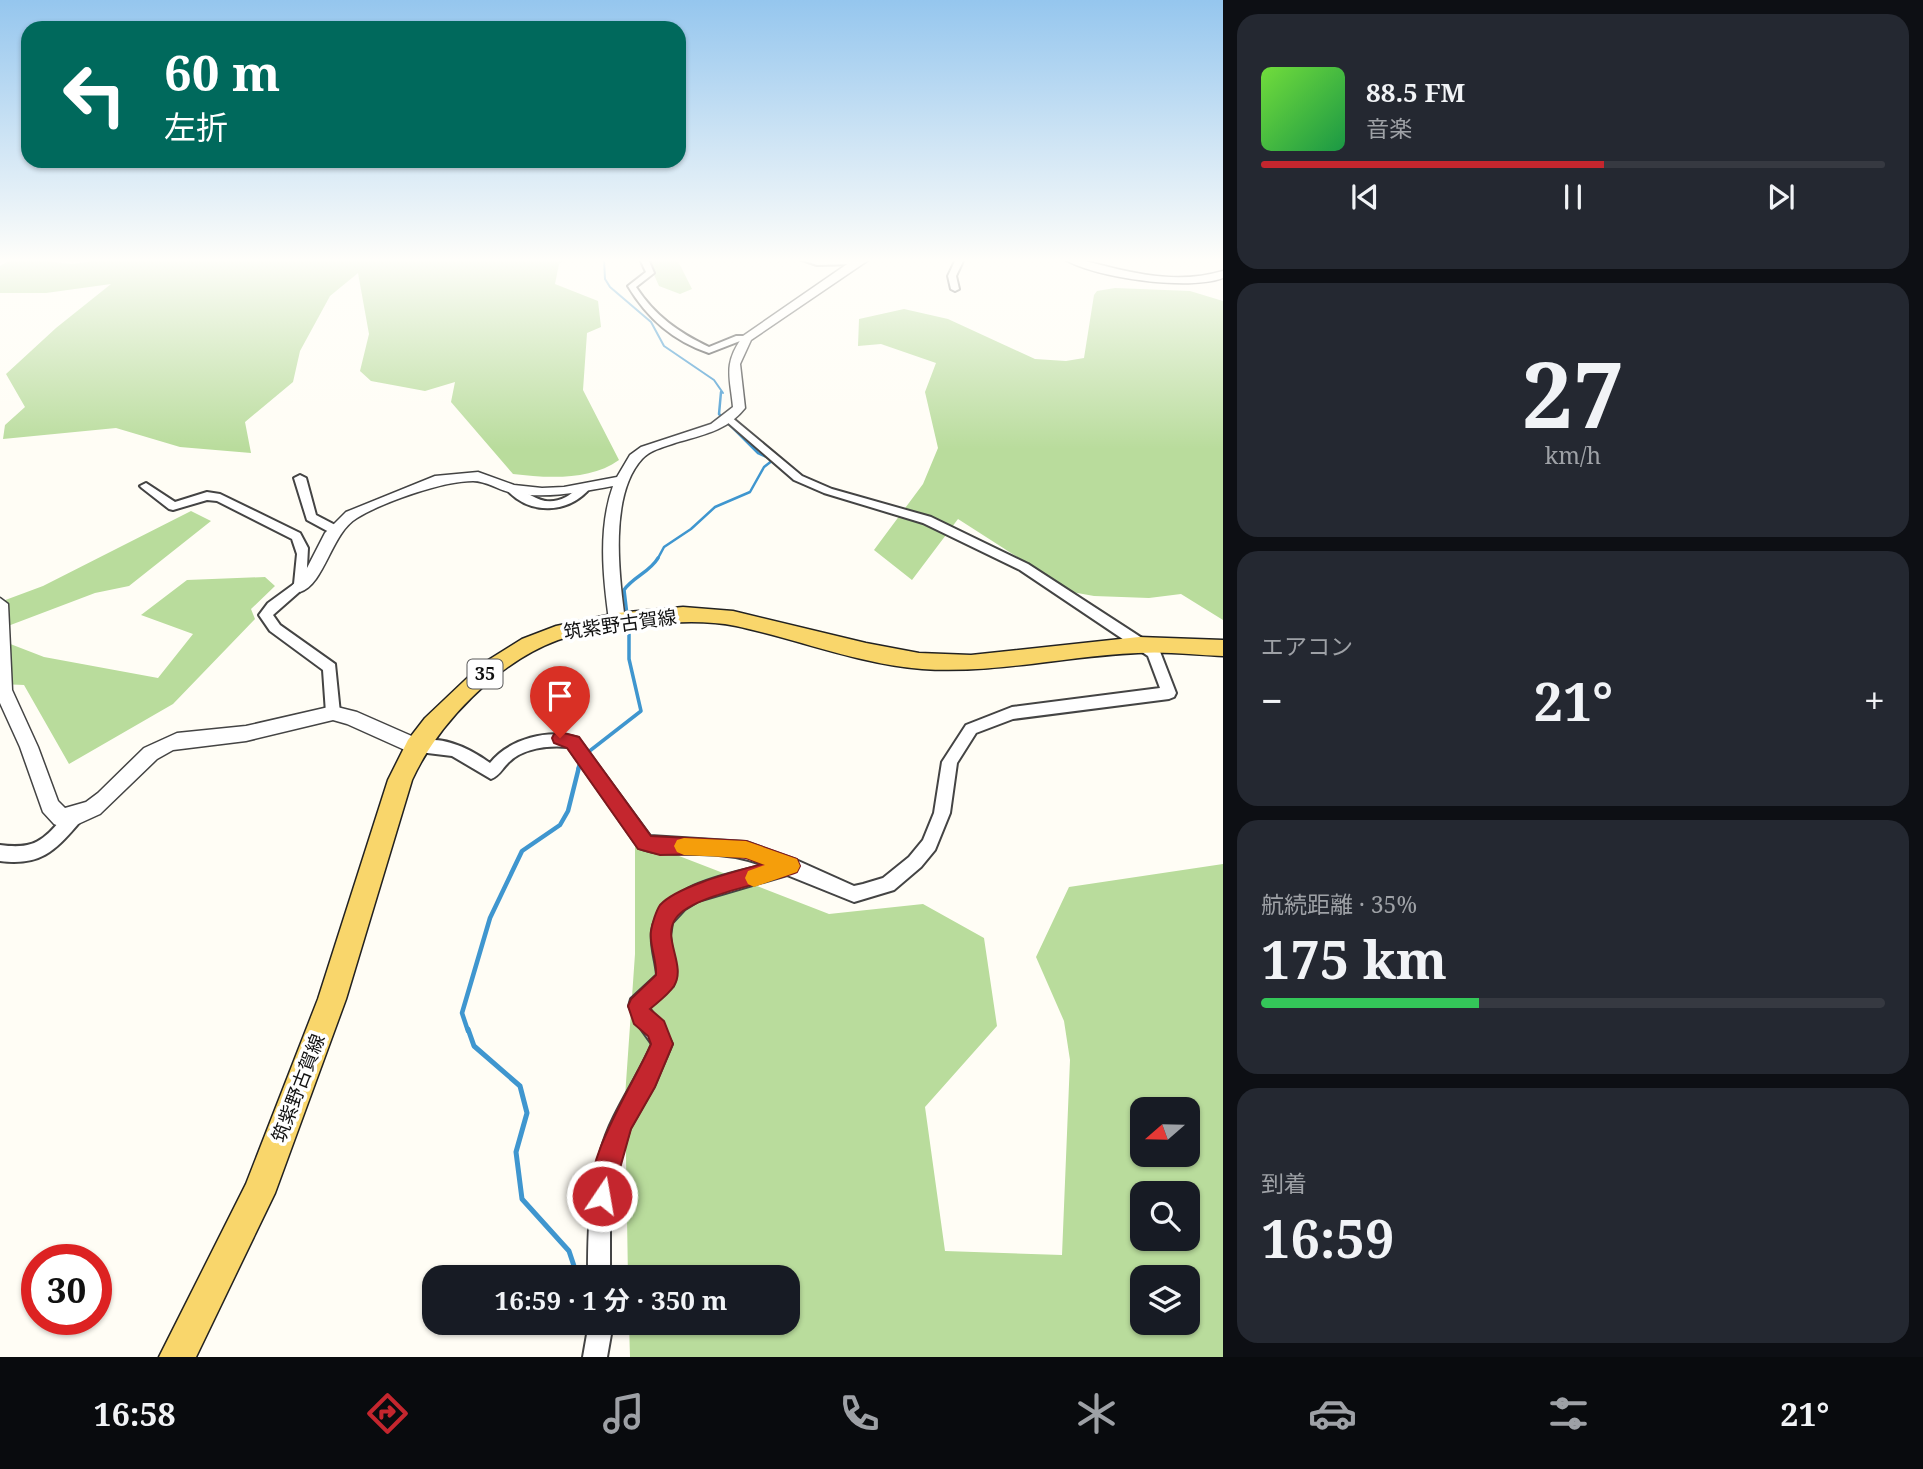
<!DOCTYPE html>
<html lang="ja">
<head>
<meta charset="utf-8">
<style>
	:root { --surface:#171b24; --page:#242831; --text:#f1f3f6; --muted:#9ea1a6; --line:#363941; --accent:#c4262e }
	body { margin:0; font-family:"Noto Serif","Noto Sans JP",serif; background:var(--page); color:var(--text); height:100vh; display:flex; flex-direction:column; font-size:26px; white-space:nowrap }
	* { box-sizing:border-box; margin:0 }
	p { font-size:23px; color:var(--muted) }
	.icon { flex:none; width:38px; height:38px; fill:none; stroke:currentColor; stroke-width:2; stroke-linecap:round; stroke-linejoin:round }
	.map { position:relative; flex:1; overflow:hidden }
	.panel { display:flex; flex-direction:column; gap:14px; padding:14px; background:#0d0f14; width:700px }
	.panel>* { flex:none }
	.hud { position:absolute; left:21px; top:21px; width:665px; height:147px; border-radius:21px; box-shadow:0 2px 5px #0004; background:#00695c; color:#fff; overflow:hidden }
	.needle { width:46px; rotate:250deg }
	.fabs { position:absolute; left:1130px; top:1097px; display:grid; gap:14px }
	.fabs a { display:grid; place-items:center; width:70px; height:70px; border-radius:14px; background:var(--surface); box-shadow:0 2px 5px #0004; font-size:35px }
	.speed { position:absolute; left:21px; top:1244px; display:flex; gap:14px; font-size:35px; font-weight:700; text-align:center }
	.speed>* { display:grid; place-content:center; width:91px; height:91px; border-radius:50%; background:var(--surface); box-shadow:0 2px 5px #0004; line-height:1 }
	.speed .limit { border:10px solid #d22; background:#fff; color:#111 }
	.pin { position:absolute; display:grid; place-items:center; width:60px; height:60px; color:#fff; margin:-72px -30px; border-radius:50% 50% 50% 0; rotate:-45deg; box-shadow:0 0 7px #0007 }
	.pin .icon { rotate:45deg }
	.me { position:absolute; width:77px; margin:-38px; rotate:12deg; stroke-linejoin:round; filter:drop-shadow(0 0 5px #0008) }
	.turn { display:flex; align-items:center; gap:24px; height:147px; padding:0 28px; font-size:32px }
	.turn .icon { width:91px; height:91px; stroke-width:2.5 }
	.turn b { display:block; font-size:49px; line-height:60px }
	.big { font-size:52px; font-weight:700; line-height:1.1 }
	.panel .card { flex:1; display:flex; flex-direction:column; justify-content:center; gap:10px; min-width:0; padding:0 24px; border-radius:21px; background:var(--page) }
	.panel .dial { align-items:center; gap:0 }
	.dial b { font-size:91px; line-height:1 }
	.song { display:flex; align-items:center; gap:21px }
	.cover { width:84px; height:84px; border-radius:10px; background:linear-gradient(135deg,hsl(100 70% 55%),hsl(140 70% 35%)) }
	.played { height:7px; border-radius:4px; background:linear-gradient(90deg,var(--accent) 55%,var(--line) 55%) }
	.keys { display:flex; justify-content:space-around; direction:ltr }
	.heat { display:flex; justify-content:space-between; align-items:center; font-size:38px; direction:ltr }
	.charge { height:10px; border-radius:5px; background:linear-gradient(90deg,#34c759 35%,var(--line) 0) }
	.trip { position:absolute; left:422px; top:1265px; width:378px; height:70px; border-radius:21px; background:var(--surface); box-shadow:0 2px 5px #0004; font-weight:700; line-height:70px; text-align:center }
	.tab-bar { display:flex; height:112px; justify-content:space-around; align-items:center; background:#090b0e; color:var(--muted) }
	.tab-bar .icon { width:49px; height:49px }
	.tab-bar .active { color:var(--accent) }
	.tab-bar b { font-size:32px; color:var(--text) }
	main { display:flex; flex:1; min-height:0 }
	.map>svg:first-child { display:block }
	.forest { fill:#b9dc9c; fill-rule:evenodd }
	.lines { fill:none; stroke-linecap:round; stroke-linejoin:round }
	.stream-far4 { stroke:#3f96cf; stroke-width:2 }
	.stream-far3 { stroke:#3f96cf; stroke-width:2.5 }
	.stream-far2 { stroke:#3f96cf; stroke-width:3.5 }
	.stream-far1 { stroke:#3f96cf; stroke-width:4.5 }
	.stream { stroke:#3f96cf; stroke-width:5 }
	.minor-casing { stroke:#444; stroke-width:4 }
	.tertiary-casing { stroke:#444; stroke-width:3 }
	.primary-casing { stroke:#222; stroke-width:3 }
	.minor { fill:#fff; fill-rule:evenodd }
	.tertiary { fill:#fff; fill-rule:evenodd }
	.primary { fill:#f9d66b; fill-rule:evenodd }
	.route { fill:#c4262e; stroke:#7f191e; stroke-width:2 }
	.slow { fill:#f59e0b }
	.labels { text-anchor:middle; stroke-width:7; stroke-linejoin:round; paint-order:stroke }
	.shield { fill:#fff; stroke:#585858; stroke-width:2 }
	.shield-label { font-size:18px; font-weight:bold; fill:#111 }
	.street-label { font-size:19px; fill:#111; stroke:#fff }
</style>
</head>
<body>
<main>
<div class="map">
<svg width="1223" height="1357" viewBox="0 0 1223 1357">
	<rect width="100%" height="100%" fill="#fffdf5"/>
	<path class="forest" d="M11,259C22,259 35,257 45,260C64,264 77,266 95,259H568L559,264L555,284L598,301L601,327L587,333L583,390L619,460C590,481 547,478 513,474L451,402L455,382L425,391L371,381L360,371L369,334L358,273L330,296L300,351L293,382L245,422L251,453L180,447L116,428L3,439L5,425L25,407L6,374L56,328L111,284L46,293H0V266Z
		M647,259H677L692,289L680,294L659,286Z
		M1115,288L1190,291L1223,301V620L1181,594L1149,598L1094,596L1072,592L958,519L912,580L874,550L923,484L938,448L925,392L936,363L881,344L858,346L859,319L904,309L948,319L1035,359L1066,361L1084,358L1094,295L1097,291Z
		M191,511L211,521L129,586L95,593L0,629V602L43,586Z
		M265,577L275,586L251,609L255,619L173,704L69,764L24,685L0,684V640L44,657L158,678L193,634L141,615L187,580Z
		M635,839L829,914L923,904L984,938L997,1026L925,1107L945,1251L1062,1255L1070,1060L1064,1021L1036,957L1069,887L1223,864V1357H630L629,1323H788V1278H628L625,1097L635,954ZM1143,1110H1188V1155H1143ZM1143,1194H1188V1239H1143ZM1143,1278H1188V1323H1143Z"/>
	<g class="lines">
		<path class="stream-far4" d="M604,259L605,279L610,287L651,322L664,346L714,380L723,393"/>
		<path class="stream-far3" d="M657,560L664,547L691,529L715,507L750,492L764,467L773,460L758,453L719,414L721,392"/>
		<path class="stream-far2" d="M627,615L624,590C633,577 650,572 658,558
			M587,753L641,711L629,659V623
			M578,769L580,762"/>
		<path class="stream-far1" d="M468,1031L462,1013L490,918L522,851L560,825L568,811L579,767"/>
		<path class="stream" d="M468,1029L474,1046L520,1086L527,1113L516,1152L522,1199L569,1251L578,1278
			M587,1323L588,1335"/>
		<defs>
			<path id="minor" d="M640,259H648L654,273L636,287C655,316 678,332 709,347L736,336H750V340L740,341L709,353C673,341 647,318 628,286L646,272Z
				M799,259L856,260L860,262L856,264L817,265Z
				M956,259H964L956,276L959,289L955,291L951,289L948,276Z
				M730,416L802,476L832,489L931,517L1028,564L1159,649L1176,693L1174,697L1169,699L1013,719L976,733L957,763L950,813L935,850L921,867L894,890L854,902L787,875L698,901L685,909L672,923L670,936L675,979L673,986L649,1008L663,1027L672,1044L654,1086L630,1128L615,1177L610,1214V1278H588C588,1223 589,1167 614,1117C626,1092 641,1070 652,1044L637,1023L629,1006L631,999L657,975C656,961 650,946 652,931C659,885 727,875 764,865C743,857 722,854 699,854C679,853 659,856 639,848L568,747C549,745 522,748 508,763C502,769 499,776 491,779L452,756L411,751L408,747L411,743C438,733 468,747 490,763C509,739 549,728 578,738L650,836L746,842L796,860L854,886L863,884L883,878L909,857L923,840L934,813L942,762L966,725L1012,707L1160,688L1148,656L1020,570L923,523L824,493L794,480L726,421L725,419Z
				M300,475L306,478L316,515L339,527V533H331L307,520L294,478Z
				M146,483L175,502L207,492L220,494L300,533L308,548L306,586L273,615L280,625L335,664L340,713L338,717H328L326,713L323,670L270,631L259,615L268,603L294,584L297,554L292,539L217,501L207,500L173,510L169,509L142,488L140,486Z
				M585,484L591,487C569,514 530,516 506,489L512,486C531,493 543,509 566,497C573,493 578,487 585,484Z
				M73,811L79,813L81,818L79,823C54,852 40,866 0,861V845C37,850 44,839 67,813Z
				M589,1323H613L607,1357H583Z"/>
			<path id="tertiary" d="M870,259L751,340L740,364L745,408C727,431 702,435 675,443C664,447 650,450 642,459C609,495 619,576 625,620L623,624L617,626L609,620C603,577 598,528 613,486C580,492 548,499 513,493C500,491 487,481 473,481C443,481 383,502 357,518C331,533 325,584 300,592L292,586L307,568L325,533L346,512L435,476L478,472L514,485L542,488L564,487L617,477L630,455L641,447L711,424L733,407C730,376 723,364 743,336L853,260Z
				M1064,259C1082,259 1097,264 1113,268C1151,277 1186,282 1223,271V278C1190,291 1094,278 1064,259Z
				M0,598L8,604L12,690L38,747L58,801L65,808L86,802L98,793L144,748L177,733L246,726L333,706L357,712L423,741L425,747L423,753L416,755L347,724L333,720L246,741L173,750L157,759L100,814L78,824L61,827L54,824L43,812L20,747L0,703Z"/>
			<path id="primary" d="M683,607L733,611L866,643L919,653L971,655L1139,637L1223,640V656C1195,655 1166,651 1138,653C1066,656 995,674 922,669C859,664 797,639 736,626C707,620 676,622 646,624C617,627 585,631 558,640C498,662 438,723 412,780L346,999L275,1193L196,1357H159L246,1184L318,999L388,780L408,740L425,718L482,664L522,639L556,626L617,613Z"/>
		</defs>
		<use href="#minor" class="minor-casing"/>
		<use href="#tertiary" class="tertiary-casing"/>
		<use href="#primary" class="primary-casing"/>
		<use href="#minor" class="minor"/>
		<use href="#tertiary" class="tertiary"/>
		<use href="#primary" class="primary"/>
	</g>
	<linearGradient id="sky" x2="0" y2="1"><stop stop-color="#95c6ee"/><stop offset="0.58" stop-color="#fffefa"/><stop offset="1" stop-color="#fffefa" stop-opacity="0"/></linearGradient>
	<rect width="1223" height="449" fill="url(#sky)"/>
	<path class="route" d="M560,732L579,737L651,836L746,841L797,859L800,866L797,872C769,883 692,895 676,918C661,938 687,965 674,986C668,995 658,1002 650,1009L664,1021L673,1044L655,1087L631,1129L610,1204L602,1208L593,1204C578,1167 636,1080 651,1044L648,1036L634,1024L628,1006L631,999L656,975C657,960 649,945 651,931C652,924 656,911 660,905C677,886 737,871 762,864L746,858L703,854L660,855L638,849L567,748L554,743L552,738L554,734Z"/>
	<path class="slow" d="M684,838L746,841L797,859L800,866L797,872L754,887L748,884L745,878L748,871L765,865L746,858L684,855L677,852L674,846L677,840Z"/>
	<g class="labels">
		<rect class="shield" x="467.5" y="659.5" width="35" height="29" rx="5"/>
		<g class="shield-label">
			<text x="485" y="680">35</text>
		</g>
		<g class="street-label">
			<text transform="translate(620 624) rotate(-8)" y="7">筑紫野古賀線</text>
			<text transform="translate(298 1088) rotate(-69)" y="7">筑紫野古賀線</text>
		</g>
	</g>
</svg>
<div class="fabs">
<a><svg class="needle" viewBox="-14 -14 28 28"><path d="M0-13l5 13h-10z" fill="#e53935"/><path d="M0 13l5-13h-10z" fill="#9ea1a6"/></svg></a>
<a><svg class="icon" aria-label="search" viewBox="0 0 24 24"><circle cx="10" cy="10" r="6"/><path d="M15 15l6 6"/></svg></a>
<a><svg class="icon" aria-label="layers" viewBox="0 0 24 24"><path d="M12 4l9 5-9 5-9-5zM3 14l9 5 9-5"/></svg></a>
</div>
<div class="speed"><div class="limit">30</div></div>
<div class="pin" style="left:560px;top:738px;background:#d93025"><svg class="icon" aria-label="arrive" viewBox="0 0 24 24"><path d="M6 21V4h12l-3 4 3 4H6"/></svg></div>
<svg class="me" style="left:602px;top:1196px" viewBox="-20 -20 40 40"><circle r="17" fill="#c4262e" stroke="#fff" stroke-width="3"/><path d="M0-11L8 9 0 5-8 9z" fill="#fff"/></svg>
<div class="trip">16:59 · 1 分 · 350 m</div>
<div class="hud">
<div class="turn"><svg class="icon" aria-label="left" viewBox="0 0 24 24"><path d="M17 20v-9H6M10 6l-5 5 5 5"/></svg><div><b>60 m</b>左折</div></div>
</div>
</div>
<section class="panel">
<div class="card">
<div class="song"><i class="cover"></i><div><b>88.5 FM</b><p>音楽</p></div></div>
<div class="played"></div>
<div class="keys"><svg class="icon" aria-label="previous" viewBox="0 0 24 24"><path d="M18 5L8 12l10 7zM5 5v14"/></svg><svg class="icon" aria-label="pause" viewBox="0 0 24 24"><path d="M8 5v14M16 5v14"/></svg><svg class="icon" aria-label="next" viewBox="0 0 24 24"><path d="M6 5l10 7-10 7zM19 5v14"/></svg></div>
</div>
<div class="card dial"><b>27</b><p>km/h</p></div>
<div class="card"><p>エアコン</p>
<div class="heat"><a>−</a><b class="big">21°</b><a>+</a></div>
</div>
<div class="card"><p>航続距離 · 35%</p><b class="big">175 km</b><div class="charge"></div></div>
<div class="card"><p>到着</p><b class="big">16:59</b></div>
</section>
</main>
<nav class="tab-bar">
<b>16:58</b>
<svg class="icon active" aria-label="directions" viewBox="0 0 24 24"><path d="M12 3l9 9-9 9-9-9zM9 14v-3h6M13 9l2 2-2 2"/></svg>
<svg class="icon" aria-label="music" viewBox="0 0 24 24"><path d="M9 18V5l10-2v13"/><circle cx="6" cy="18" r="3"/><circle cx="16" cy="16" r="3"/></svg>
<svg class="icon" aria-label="phone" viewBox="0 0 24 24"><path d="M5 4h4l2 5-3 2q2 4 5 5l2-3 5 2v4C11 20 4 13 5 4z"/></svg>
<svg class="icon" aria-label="climate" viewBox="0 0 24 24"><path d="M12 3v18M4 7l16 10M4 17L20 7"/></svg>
<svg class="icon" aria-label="car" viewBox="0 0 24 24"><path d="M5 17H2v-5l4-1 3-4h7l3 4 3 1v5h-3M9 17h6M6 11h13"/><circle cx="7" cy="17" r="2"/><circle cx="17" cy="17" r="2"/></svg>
<svg class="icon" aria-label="filters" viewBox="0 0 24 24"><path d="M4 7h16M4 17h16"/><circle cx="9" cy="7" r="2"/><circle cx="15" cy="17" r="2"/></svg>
<b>21°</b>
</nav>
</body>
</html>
